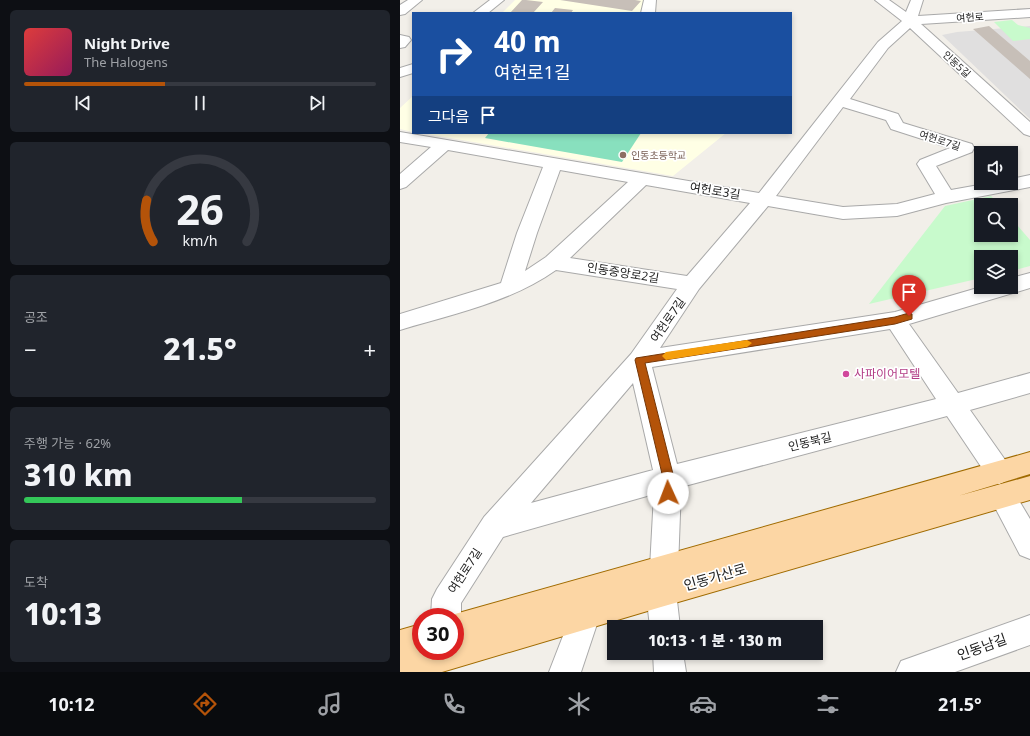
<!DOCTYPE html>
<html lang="ko">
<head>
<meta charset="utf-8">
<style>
	:root { --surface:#171b24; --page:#20242c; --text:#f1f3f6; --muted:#9ea1a6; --line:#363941; --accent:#b45309 }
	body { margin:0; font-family:"Noto Sans","Noto Sans KR",sans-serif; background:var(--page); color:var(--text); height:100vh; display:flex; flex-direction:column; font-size:15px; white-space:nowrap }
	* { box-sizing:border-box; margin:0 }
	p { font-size:13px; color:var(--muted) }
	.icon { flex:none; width:22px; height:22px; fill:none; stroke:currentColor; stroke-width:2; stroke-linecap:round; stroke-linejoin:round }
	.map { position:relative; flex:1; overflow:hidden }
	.drawer { display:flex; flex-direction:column; gap:10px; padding:10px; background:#0d0f14; width:400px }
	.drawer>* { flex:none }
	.guide { position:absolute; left:12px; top:12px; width:380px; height:122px; border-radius:0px; box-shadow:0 2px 6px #0003; background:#1a4fa0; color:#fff; overflow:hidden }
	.fabs { position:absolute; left:574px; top:146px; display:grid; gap:8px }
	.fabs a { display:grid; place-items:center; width:44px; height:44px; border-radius:0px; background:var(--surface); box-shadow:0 2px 6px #0003; font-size:20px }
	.speed { position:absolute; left:12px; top:608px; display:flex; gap:8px; font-size:20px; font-weight:700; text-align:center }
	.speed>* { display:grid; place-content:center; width:52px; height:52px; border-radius:50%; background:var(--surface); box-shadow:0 2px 6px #0003; line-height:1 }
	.speed .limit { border:6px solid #d22; background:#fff; color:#111 }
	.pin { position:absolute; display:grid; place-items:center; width:34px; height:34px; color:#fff; margin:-41px -17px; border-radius:50% 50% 50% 0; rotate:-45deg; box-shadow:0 0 4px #0007 }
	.pin .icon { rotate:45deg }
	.me { position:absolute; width:44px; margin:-22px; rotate:358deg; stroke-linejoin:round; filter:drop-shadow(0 0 3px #0008) }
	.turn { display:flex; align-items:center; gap:14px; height:84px; padding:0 16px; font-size:18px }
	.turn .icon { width:52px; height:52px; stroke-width:2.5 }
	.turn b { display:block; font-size:28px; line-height:34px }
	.then { display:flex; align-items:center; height:38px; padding:0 16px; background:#0003; gap:8px; font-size:15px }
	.big { font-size:30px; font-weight:800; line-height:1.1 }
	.drawer .tile { flex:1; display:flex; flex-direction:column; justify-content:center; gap:6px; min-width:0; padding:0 14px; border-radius:6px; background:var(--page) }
	.drawer .dial { align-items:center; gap:0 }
	.dial svg { height:104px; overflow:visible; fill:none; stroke:var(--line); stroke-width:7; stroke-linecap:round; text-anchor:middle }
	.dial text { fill:var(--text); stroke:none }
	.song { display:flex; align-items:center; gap:12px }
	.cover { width:48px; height:48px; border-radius:6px; background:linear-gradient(135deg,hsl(0 70% 55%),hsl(330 70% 35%)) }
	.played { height:4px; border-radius:2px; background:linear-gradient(90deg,var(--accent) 40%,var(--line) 40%) }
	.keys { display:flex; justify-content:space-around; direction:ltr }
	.heat { display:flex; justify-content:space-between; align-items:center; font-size:22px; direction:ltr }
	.charge { height:6px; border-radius:3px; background:linear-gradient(90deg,#34c759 62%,var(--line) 0) }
	.trip { position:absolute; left:207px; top:620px; width:216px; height:40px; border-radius:0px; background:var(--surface); box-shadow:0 2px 6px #0003; font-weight:800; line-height:40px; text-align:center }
	.tabs { display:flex; height:64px; justify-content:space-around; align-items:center; background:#090b0e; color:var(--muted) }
	.tabs .icon { width:28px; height:28px }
	.tabs .current { color:var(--accent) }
	.tabs b { font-size:18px; color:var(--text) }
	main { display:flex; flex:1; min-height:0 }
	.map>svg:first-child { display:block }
	.residential { fill:#e0dfdf }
	.education { fill:#ffffe5 }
	.park { fill:#c8facc }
	.pitch { fill:#88e0be }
	.building { fill:#c7bfb8 }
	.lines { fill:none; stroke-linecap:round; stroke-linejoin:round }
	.minor-casing { stroke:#a9a9a9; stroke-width:2 }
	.major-casing { stroke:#a06b00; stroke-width:2 }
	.minor { fill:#fff; fill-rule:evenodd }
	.major { fill:#fcd6a4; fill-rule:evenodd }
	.route { fill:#b45309; stroke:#753606 }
	.slow { fill:#f59e0b }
	.education-dot { fill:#8d6e63; stroke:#fff; stroke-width:1.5 }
	.hotel-dot { fill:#d1479c; stroke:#fff; stroke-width:1.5 }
	.labels { text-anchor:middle; stroke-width:3.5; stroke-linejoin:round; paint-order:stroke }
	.far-street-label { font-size:10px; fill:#222; stroke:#fff }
	.far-education-label { font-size:10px; fill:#785e54; stroke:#fff; text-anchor:start }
	.street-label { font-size:12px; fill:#222; stroke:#fff }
	.hotel-label { font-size:12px; fill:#b23c85; stroke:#fff; text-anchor:start }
	.near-street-label { font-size:14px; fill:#222; stroke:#fff }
</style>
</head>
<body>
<main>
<section class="drawer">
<div class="tile">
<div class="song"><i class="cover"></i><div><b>Night Drive</b><p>The Halogens</p></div></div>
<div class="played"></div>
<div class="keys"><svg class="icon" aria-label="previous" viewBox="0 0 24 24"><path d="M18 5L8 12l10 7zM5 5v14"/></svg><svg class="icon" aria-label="pause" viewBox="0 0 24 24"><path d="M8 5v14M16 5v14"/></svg><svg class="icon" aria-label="next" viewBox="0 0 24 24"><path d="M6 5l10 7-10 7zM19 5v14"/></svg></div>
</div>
<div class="tile dial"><svg viewBox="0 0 100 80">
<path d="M14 69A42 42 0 1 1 86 69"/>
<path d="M14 69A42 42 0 0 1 9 37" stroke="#b45309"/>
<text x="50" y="56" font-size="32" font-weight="700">26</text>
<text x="50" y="72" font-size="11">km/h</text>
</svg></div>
<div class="tile"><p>공조</p>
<div class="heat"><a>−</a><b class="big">21.5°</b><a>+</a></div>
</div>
<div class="tile"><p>주행 가능 · 62%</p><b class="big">310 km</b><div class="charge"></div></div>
<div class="tile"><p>도착</p><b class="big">10:13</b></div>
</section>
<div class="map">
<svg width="630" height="672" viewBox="0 0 630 672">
	<rect width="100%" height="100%" fill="#f2efe9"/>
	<path class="residential" d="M630,26V119L542,35L557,32Z"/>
	<path class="education" d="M115,0H243L250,13H102Z
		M13,96V132L0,129V108Z
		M21,133H326L273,176Z"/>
	<path class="park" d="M612,20L618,25L630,28V39L613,41L594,22Z
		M591,196L600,205H581V235H611V218L630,240V266L611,271V257H581V278L469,304L545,206Z"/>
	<path class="pitch" d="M89,133H241L222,162L85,138Z"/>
	<path class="building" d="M122,0H126L143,2L133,13H110Z
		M160,0H235L241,1L232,11Z
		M155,8L173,10L171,13H151Z
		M589,26L630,61V79L573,29Z"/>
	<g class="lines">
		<defs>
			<path id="minor" d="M8,0H22L5,14L0,15V5Z
				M90,0H104L88,13H73Z
				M244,0H256L255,13H241Z
				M475,0H489L506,12L511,0H523L518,16L630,9V17L521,24L630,122V136L624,134L510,28L488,48L450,99L498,114L503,123L572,144L574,148L572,152L536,166L551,190L590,183H611V179L630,175V187L546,203L497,216L443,219L368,206L299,289L260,348L495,312L581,287H611V278L630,273V288L509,324L558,393L630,373V393L570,410L608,464L612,472L608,480L599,484L590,480L547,416L281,487L278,568L274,578L268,580L271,582L276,592L280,627H250L246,592L251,582L257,579L254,578L250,568L254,494L103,537L61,603V617L57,628H55V617H31L32,599L37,589L84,517L231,354L277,289L156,270C111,302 53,314 0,330V314L101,283L117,233L143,167L48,150L6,187L0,189V174L31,147L0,142V132L359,193L478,42L502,21ZM443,107L486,120L491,129L550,148L520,160L517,164L535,194L497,204L443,207L376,196ZM160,170L228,182L146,257L125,271L137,233ZM246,185L350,203L287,276L170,258ZM490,329L536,399L277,464L252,367ZM233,383L253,470L131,503Z
				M0,35L9,37L11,40L5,47L0,48Z
				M13,64V73L0,77V68Z
				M602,484L611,487L630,519V559L620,555L589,496L593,487Z
				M185,600L195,605L200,615L181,672H149L175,605Z
				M630,615V645L555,672H496L501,661Z
				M253,653H283L286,672H254Z"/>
			<path id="major" d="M630,452V474L558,496L630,476V500L261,607L42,672H0V630L21,624V651H55V617H48L55,614Z"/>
		</defs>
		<use href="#minor" class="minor-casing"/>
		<use href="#major" class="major-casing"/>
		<use href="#minor" class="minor"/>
		<use href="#major" class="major"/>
	</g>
	<path class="route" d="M509,313L512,314V319L495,324L245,363L274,478L271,497L268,498L264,497L262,493L263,478L235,360L236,358L495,317Z"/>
	<path class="slow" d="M347,340L352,343L347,347L266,360L262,356L266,352Z"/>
	<circle class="education-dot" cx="223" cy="155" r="4"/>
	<circle class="hotel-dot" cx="446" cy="374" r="4"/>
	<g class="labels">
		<g class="far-street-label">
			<text transform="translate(570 17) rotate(-4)" y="4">여헌로</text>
			<text transform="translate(557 64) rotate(43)" y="4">인동5길</text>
			<text transform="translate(540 140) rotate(18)" y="4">여헌로7길</text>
		</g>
		<g class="far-education-label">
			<text x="231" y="159">인동초등학교</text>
		</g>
		<g class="street-label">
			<text transform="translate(315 191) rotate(9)" y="4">여헌로3길</text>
			<text transform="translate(223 273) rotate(9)" y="4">인동중앙로2길</text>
			<text transform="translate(268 320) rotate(-55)" y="4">여헌로7길</text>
			<text transform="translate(410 442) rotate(-14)" y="4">인동북길</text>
			<text transform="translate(65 571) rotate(-57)" y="4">여헌로7길</text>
		</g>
		<g class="hotel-label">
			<text x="454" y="378">사파이어모텔</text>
		</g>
		<g class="near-street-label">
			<text transform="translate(315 577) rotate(-16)" y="5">인동가산로</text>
			<text transform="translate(582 647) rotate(-20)" y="5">인동남길</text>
		</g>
	</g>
</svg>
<div class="fabs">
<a><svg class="icon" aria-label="sound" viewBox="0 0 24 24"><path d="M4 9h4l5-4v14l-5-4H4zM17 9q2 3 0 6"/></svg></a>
<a><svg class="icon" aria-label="search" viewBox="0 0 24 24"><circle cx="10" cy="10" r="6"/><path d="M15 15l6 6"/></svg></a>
<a><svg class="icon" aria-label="layers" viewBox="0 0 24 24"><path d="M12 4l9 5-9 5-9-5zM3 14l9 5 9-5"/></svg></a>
</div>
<div class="speed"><div class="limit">30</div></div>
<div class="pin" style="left:509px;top:316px;background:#d93025"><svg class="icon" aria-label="arrive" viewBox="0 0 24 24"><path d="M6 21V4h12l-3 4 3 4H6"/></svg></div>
<svg class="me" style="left:268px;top:493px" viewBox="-20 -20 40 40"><circle r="19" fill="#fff"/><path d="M0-13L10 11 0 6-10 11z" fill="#b45309"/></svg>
<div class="trip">10:13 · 1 분 · 130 m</div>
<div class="guide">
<div class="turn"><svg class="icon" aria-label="right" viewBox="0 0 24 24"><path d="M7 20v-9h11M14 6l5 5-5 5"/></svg><div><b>40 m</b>여헌로1길</div></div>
<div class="then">그다음<svg class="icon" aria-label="arrive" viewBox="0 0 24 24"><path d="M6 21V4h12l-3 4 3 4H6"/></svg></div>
</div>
</div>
</main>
<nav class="tabs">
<b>10:12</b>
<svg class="icon current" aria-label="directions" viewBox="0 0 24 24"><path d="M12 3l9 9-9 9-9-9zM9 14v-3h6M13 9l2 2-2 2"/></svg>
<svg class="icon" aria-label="music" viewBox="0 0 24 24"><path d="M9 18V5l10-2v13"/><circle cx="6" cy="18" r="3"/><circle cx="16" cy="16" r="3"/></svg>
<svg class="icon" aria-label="phone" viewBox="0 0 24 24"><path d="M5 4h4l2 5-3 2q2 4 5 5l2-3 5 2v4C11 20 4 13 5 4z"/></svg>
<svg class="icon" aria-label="climate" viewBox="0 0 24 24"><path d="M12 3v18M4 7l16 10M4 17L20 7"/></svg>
<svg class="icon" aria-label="car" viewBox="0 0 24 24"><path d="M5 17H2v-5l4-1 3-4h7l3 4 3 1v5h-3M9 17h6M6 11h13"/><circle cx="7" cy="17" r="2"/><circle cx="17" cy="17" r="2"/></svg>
<svg class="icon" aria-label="filters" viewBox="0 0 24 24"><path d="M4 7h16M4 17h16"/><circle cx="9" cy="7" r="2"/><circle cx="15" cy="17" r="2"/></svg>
<b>21.5°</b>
</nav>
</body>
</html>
